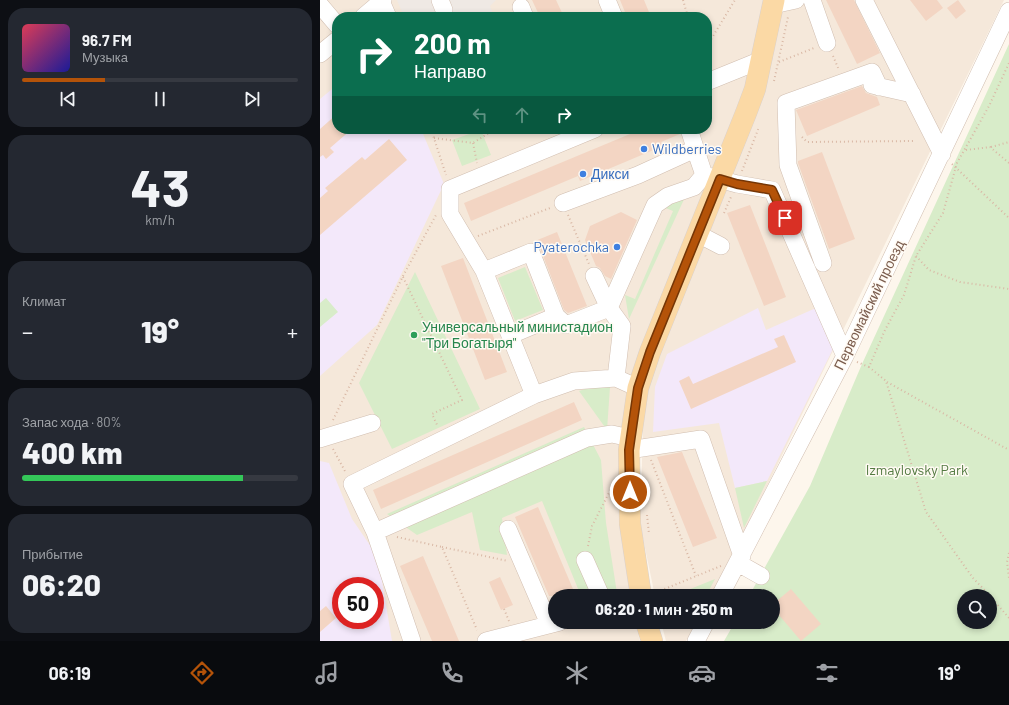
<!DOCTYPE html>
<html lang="ru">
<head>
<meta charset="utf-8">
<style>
	:root { --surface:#171b24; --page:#242831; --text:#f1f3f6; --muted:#9ea1a6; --line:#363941; --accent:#b45309 }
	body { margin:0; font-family:Barlow,sans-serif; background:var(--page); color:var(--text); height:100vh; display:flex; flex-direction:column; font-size:15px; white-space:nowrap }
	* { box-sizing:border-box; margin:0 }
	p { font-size:13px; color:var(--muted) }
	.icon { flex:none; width:22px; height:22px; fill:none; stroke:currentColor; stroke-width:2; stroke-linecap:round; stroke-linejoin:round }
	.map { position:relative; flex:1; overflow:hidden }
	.drawer { display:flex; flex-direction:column; gap:8px; padding:8px; background:#0d0f14; width:320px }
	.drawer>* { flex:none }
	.hud { position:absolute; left:12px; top:12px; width:380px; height:122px; border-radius:16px; box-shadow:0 2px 6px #0003; background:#0b6e4f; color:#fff; overflow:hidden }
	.fabs { position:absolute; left:637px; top:589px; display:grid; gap:8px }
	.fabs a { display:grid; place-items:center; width:40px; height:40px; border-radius:50%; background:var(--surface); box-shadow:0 2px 6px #0003; font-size:20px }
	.speed { position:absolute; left:12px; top:577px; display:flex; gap:8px; font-size:20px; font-weight:700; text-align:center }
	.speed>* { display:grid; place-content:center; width:52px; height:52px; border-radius:50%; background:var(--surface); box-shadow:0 2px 6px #0003; line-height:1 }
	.speed .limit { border:6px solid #d22; background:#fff; color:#111 }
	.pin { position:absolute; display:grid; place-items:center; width:34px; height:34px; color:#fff; margin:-17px; border-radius:8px; box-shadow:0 2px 6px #0006 }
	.me { position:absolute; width:44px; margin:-22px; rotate:0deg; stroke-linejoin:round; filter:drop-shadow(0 0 3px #0008) }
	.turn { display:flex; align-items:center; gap:14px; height:84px; padding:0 16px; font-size:18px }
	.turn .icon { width:52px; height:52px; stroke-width:2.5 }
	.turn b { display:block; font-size:28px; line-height:34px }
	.lanes { display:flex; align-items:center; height:38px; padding:0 16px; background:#0003; justify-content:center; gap:20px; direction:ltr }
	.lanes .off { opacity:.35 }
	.big { font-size:30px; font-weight:800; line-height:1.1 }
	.drawer .tile { flex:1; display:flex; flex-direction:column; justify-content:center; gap:6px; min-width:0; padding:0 14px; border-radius:16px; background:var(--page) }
	.drawer .dial { align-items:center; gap:0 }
	.dial b { font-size:52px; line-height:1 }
	.song { display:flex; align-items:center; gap:12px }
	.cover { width:48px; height:48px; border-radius:6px; background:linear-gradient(135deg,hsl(350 70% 55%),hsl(240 70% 35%)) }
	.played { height:4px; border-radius:2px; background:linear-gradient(90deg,var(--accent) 30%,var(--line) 30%) }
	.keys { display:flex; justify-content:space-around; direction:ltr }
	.heat { display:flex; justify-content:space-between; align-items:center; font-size:22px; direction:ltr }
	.charge { height:6px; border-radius:3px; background:linear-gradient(90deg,#34c759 80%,var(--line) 0) }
	.trip { position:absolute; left:228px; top:589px; width:232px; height:40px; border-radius:20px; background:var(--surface); box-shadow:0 2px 6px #0003; font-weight:800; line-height:40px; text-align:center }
	.dock { display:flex; height:64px; justify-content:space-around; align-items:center; background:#090b0e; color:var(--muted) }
	.dock .icon { width:28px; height:28px }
	.dock .current { color:var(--accent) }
	.dock b { font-size:18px; color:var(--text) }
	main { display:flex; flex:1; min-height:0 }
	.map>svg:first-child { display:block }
	.residential { fill:#f5e8da; fill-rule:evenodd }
	.industrial { fill:#efe9e4 }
	.education { fill:#f3e8fa; fill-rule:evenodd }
	.green { fill:#d8ecc9; fill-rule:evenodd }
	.building { fill:#f3d5c3 }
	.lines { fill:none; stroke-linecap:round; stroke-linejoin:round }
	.minor-casing { stroke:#d1beb0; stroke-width:18 }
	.major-casing { stroke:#dad1cd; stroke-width:22 }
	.path { stroke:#d9b8a5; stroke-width:2; stroke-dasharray:1 3; stroke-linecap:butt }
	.minor { stroke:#fff; stroke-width:17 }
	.major { stroke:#fbd9a5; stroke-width:21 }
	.route-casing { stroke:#753606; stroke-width:10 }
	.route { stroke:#b45309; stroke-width:7 }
	.shop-dot { fill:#3f7fe0; stroke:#fffaf3; stroke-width:1.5 }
	.leisure-dot { fill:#2e9e5b; stroke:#fffaf3; stroke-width:1.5 }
	.labels { text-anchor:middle; stroke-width:3; stroke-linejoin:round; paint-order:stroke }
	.shop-label { font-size:14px; fill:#366cbe; stroke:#fffaf3; text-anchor:start }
	.street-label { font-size:14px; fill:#7a5c4d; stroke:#fffaf3 }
	.leisure-label { font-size:14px; fill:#27864d; stroke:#fffaf3; text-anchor:start }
	.park-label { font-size:14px; fill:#537a41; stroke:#fffaf3 }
</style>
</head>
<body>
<main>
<section class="drawer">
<div class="tile">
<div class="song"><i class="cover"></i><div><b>96.7 FM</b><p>Музыка</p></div></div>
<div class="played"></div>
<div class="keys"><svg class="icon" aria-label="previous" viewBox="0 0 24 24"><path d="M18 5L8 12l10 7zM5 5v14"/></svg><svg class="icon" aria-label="pause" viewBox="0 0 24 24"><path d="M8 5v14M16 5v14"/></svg><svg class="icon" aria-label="next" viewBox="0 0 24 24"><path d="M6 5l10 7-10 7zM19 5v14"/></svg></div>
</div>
<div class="tile dial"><b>43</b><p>km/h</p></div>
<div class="tile"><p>Климат</p>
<div class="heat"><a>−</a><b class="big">19°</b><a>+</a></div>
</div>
<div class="tile"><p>Запас хода · 80%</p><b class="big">400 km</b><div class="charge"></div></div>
<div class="tile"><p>Прибытие</p><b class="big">06:20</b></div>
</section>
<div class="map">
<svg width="689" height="641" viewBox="0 0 689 641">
	<rect width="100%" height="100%" fill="#fdf6ec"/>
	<path class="residential" d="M0,0H447L431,89L315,379L301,527L310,596H235V622H315L320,641H0ZM17,17H387V129H17ZM21,586H55V620H21Z
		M465,0H684L425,531L390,596H335L320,524L324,400L335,352L440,91Z
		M341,622H376L366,641H346Z"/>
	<path class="industrial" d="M77,0H176L170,6L174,17H84Z"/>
	<path class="education" d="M17,85V129H101L124,184L57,325L0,376V99Z
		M438,308L446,330L496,308L514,347L447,481L415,488L399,423L333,432L335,387L347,354Z
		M0,461L9,463L32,519L58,557L72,641H0ZM21,586H55V620H21Z"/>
	<path class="green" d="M689,44V641H404L415,622H453V596H429L490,486L542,364ZM644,596H670V622H644Z
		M161,130L171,155L142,166L132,140Z
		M366,195L309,319L305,295L315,299L353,211L343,207Z
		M205,267L223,310L195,321L178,278Z
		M95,272L160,409L72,449L39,383Z
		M6,298L18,312L0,327V303Z
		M271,387H290L287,430L259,391Z
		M264,427L281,460L286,523L297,593L285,596H261L222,501L182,518L187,555L160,550L152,512L97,535L67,514Z
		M447,481L424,528L415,488Z
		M395,579L386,596H353Z"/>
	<path class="building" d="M212,0H236L244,17H220Z
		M300,0H324L331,17H307Z
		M506,0H534L560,53L537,64Z
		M590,0H617L623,8L606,21Z
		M638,0L646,11L636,19L627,8Z
		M542,86L546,93L557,97L560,105L487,136L476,110Z
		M17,114V129H32L10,148L14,152L6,159L3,155L0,157V129Z
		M322,129H359L360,134L341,142L343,146L260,181L258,176L151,221L144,203Z
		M69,139L87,160L0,235V198L8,191L5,188L42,157L45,160Z
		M502,152L535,239L509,249L478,163V161Z
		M430,205L466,297L444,306L407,213Z
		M301,212L317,220L291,279L285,276L280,268L276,266L265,240L270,226Z
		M237,232L267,306L248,313L244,310L220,248L215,241Z
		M143,258L187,372L165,380L121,266Z
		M464,335L476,362L371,409L359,381L369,376L373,384L458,347L454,339Z
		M254,402L262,420L61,509L53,490Z
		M362,452L397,538L373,547L337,457Z
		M218,507L256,596H229L195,517Z
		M103,556L139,641H112L80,566Z
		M180,577L193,605L181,610L169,582Z
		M471,589L501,624L481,641L453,608V604Z
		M6,606L16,618L0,632V611Z"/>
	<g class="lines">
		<defs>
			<path id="minor" d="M120,0L124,10
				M287,0L294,17
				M492,0L507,43
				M544,0L622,154
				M61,1L68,17
				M0,5L17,25
				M453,5L476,0
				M201,7L205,17
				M43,17L63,0
				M0,54L17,40
				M387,82L441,60
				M552,85L592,94
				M243,203L318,175L375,149L384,175L417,184L452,190L525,356
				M378,234L401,246
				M503,263L468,165L466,103L552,72L559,87
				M164,271L130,214V189L275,129
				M274,276L289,308L302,326L296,378
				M191,335L236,316
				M214,395L164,271L211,252L236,316L246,325L289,308L335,205L348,196L374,187L384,175L369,129
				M0,439L52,423
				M309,450L381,439L422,556
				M188,529L229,624
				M55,532L267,438L292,434L310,438
				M265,560L281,596
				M418,563L441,576
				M400,596L525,356L689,11
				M92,641L55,532L32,484L214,395L254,381L296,378L318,388
				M166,641L240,622
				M376,641L386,622"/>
			<path id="major" d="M321,596L310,524L309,450L318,388L330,352L426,113L435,89L454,0
				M326,622L332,641"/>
		</defs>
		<use href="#minor" class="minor-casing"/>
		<use href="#major" class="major-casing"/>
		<path class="path" d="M363,0L368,17
			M387,46L415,0
			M513,56L519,70
			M459,62L494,48
			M454,81L468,17
			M111,129L126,175
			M482,137L487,142L595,141
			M114,138L153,143L175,129
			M153,143L157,163
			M671,147L689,142
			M646,150L670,147L689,163
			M632,164L689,218
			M422,171L439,127
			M404,213L411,197
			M248,215L269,264
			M158,236L230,208
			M596,256L609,270L640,282L689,289
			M83,277L142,400L112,414L118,427
			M537,362L549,367
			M567,382L689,450
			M13,420L83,276L116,215
			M13,449L26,473
			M331,460L376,576
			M327,515L329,534
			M77,537L122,547L157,630
			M268,546L272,526L292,487
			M122,547L188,561
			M689,553L687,562L689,578
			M337,592L401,566
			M670,596L653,578L606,512L566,381L549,367L565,330L584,295L596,256L623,213L637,163L669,106L689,63
			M670,596L689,618
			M184,609L189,621"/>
		<use href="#minor" class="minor"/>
		<use href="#major" class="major"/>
	</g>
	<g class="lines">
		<defs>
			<path id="route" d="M310,492L309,450L318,388L330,352L400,179L417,184L452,190L465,218"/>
		</defs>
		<use href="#route" class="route-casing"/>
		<use href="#route" class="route"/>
	</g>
	<g class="shop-dot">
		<circle cx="324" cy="149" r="4"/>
		<circle cx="263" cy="174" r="4"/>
		<circle cx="297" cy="247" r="4"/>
	</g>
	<circle class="leisure-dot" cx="94" cy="335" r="4"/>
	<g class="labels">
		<g class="shop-label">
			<text x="332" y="154">Wildberries</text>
			<text x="271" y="179">Дикси</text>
			<text x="289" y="252" text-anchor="end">Pyaterochka</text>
		</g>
		<g class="street-label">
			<text transform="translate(549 305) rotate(-64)" y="5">Первомайский проезд</text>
		</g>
		<g class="leisure-label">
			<text x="102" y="332">Универсальный министадион<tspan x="102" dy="16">"Три Богатыря"</tspan></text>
		</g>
		<g class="park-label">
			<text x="597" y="475">Izmaylovsky Park</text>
		</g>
	</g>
</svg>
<div class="fabs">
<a><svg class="icon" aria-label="search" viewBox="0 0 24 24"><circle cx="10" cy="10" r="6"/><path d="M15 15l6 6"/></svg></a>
</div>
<div class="speed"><div class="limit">50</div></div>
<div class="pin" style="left:465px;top:218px;background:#d93025"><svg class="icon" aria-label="arrive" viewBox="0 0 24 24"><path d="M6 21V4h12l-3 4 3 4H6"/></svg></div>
<svg class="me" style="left:310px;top:492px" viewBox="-20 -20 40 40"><circle r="17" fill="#b45309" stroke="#fff" stroke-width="3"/><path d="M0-11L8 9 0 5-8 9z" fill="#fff"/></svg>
<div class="trip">06:20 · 1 мин · 250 m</div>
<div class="hud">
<div class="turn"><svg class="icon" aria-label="right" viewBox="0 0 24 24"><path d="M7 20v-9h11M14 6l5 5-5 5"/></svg><div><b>200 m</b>Направо</div></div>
<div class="lanes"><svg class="icon off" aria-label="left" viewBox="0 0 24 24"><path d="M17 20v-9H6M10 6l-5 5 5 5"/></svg><svg class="icon off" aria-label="ahead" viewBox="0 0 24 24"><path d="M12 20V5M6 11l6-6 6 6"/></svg><svg class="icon" aria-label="right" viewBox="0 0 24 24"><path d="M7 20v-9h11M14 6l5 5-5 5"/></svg></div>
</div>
</div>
</main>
<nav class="dock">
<b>06:19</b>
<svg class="icon current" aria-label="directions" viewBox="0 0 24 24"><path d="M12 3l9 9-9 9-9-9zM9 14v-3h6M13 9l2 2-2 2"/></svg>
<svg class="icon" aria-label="music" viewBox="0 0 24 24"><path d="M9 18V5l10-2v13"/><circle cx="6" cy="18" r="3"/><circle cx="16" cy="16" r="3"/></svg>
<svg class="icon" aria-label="phone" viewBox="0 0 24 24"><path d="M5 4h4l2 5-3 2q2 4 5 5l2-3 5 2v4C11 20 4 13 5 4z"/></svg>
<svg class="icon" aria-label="climate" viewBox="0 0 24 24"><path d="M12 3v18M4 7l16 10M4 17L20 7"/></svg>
<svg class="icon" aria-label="car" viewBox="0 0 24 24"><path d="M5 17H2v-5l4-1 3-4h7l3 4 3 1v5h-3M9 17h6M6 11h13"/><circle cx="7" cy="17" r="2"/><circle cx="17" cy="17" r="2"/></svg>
<svg class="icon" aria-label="filters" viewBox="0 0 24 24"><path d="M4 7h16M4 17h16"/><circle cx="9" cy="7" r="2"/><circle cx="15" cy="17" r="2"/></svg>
<b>19°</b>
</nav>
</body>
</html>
